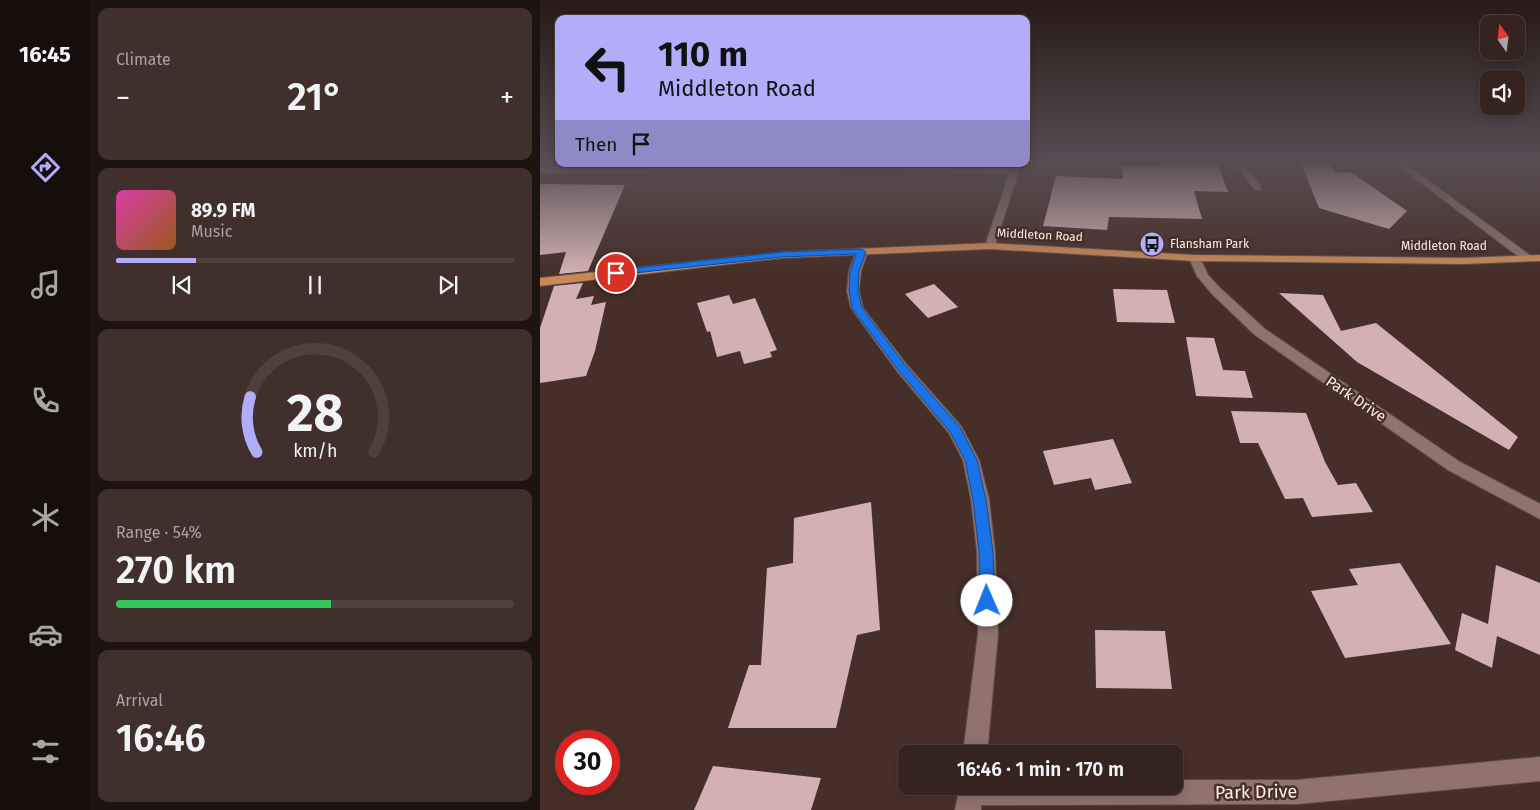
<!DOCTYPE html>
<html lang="en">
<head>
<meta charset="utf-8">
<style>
	:root { --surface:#35231f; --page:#402f2c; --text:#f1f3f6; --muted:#aaa4a4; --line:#4f403d; --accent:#b3adf9 }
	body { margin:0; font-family:"Fira Sans",sans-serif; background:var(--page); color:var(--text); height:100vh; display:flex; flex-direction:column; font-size:19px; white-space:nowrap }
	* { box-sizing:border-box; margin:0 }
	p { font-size:16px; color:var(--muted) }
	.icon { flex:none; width:28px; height:28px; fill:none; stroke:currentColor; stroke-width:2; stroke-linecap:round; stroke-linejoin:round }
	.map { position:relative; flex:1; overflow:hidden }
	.sheet { display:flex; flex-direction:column; gap:8px; padding:8px; background:#1d1311; width:450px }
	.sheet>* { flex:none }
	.banner { position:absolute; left:15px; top:15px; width:475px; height:152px; border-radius:10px; box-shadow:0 2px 12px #0003,0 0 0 1px var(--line); background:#b3adf9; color:#111; overflow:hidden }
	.needle { width:32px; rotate:346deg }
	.buttons { position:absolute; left:940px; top:15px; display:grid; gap:10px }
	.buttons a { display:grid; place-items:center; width:45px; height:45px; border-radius:10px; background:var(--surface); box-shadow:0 2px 12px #0003,0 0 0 1px var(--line); font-size:25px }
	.speed { position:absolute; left:15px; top:730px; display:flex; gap:10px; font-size:25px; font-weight:700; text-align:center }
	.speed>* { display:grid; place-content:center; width:65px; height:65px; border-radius:50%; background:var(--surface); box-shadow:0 2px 12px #0003,0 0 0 1px var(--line); line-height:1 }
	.speed .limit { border:8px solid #d22; background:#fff; color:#111 }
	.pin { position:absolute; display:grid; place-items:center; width:42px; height:42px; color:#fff; margin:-21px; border:2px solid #fff; border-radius:50%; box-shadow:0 1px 5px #0007 }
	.me { position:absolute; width:55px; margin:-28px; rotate:359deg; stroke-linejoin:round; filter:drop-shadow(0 0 4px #0008) }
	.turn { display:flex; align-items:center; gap:18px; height:105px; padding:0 20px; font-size:22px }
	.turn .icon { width:65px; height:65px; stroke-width:2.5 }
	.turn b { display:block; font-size:35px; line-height:42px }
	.then { display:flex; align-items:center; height:48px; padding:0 20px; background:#0003; gap:10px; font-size:19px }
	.big { font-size:38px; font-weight:600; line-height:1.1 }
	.sheet .widget { flex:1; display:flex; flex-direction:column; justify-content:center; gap:8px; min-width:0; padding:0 18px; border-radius:10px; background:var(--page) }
	.sheet .dial { align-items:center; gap:0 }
	.dial svg { height:130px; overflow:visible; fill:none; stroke:var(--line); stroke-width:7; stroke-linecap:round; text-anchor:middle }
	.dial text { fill:var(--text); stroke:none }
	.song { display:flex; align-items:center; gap:15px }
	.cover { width:60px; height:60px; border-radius:8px; background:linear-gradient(135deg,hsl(320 70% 55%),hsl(30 70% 35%)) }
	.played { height:5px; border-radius:2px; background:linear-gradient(90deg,var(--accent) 20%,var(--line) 20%) }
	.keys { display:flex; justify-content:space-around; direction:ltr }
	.heat { display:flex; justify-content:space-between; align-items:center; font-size:28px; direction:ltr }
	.charge { height:8px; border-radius:4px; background:linear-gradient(90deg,#34c759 54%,var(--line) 0) }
	.trip { position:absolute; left:358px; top:745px; width:285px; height:50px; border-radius:10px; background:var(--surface); box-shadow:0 2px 12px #0003,0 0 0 1px var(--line); font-weight:600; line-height:50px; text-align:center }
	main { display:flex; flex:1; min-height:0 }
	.tab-bar { display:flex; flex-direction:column; width:90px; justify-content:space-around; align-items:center; background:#150e0c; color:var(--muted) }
	.tab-bar .icon { width:35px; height:35px }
	.tab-bar .current { color:var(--accent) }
	.tab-bar b { font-size:22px; color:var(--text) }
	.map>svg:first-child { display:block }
	.building { fill:#d1b1b3 }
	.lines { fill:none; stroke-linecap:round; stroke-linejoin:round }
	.minor-casing { stroke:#624f49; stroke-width:2 }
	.major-casing { stroke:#624f49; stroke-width:2 }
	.minor { fill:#8f736c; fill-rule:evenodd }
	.major { fill:#ca8858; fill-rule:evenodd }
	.route { fill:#1a73e8; stroke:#114b97 }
	.labels { text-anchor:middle; stroke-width:5; stroke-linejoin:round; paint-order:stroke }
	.far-street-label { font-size:12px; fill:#fcede8; stroke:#472f29 }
	.far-poi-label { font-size:12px; fill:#fcede8; stroke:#472f29; text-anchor:start }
	.street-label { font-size:15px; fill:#fcede8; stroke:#472f29 }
	.near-street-label { font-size:18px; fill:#fcede8; stroke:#472f29 }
</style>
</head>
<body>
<main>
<nav class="tab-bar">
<b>16:45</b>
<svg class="icon current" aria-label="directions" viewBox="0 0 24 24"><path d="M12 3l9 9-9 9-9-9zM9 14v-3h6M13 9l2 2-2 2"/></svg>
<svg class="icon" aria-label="music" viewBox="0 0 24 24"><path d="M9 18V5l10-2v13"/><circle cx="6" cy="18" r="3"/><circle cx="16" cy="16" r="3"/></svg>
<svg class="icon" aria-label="phone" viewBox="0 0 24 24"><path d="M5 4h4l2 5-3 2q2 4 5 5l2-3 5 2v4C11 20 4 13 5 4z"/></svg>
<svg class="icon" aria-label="climate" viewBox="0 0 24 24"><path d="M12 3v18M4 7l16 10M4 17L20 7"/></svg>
<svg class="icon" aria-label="car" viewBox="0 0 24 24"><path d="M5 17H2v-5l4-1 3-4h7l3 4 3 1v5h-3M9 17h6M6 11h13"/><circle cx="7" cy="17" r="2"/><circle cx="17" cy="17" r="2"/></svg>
<svg class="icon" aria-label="filters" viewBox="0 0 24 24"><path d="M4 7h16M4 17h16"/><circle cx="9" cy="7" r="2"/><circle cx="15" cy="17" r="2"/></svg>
</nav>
<section class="sheet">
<div class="widget"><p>Climate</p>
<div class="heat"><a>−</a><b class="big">21°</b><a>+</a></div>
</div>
<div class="widget">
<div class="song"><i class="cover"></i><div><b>89.9 FM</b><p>Music</p></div></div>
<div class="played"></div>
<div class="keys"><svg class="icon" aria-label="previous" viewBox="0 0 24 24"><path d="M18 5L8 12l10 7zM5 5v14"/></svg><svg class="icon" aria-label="pause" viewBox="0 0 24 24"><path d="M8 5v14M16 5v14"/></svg><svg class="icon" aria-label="next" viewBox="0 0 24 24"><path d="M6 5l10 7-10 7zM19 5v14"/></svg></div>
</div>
<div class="widget dial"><svg viewBox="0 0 100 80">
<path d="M14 69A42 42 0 1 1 86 69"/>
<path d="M14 69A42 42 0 0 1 10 35" stroke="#b3adf9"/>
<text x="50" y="56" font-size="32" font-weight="700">28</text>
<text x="50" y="72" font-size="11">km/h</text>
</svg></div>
<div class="widget"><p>Range · 54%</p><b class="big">270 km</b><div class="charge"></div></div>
<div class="widget"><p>Arrival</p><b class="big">16:46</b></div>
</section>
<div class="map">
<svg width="1000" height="810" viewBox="0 0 1000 810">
	<rect width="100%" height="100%" fill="#472f29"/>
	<path class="building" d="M646,160H676L688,192L654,191L662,219L569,217L567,230L503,226L516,176L583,179L582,166L622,167L621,163H647Z
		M760,160H789L795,173L811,172L867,211L849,229L779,208Z
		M0,184L85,185L48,271L19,274L26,252L0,255Z
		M43,283L36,299L54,296L51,305L66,302L55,351L46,376L0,383V328L14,286Z
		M394,284L418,307L388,318L365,294Z
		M573,289L627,290L635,323L577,322Z
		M739,293L783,295L801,331L836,323L978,437L969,450L817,362Z
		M189,295L193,304L215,298L237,350L230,352L232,357L204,364L200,351L177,357L170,331L167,332L157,303Z
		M646,337L674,338L683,370L705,371L713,398L656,396Z
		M691,411L766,413L785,462L798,485L816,483L833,512L772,517L763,498L745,499L718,443H700Z
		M573,439L592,483L555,490L551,478L514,485L503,451Z
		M331,502L340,630L317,635L296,728H188L209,665H221L227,568L253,563L254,518Z
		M860,563L911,644L805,658L771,591L818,585L809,569Z
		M956,565L1000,583V655L957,636L952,668L915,650L922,613L948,624Z
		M555,630L625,631L632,689L556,688Z
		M173,766L281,778L271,810H154Z"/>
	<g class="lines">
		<defs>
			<path id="minor" d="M691,160H699L721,186V190H715Z
				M851,160H860L991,256L993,258L991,260H983Z
				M348,164L471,168L473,164H481L454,248H446L445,246L469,174L348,170L0,173V167Z
				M322,248L328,251L321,271L319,291L323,308L367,365L421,426L439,460L449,499L455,552L458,634L447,754H423L438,634L437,552L431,499L423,460L409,433L357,371L311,308L307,291L309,271L316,251Z
				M655,255L659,256L668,275L680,288L725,329L920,462L1000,504V519L908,470L715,335L672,294L657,276L649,258Z
				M1000,757V781L757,804L441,805V810H415L420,786H634V780H757Z"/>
			<path id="major" d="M450,243L655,255L923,258L1000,255V261L923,264L655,261L450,249L242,258L0,286V278L242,252Z"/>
		</defs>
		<use href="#minor" class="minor-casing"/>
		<use href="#major" class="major-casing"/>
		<use href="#minor" class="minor"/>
		<use href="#major" class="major"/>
	</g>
	<linearGradient id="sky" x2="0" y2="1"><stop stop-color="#271a17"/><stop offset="0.59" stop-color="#584d54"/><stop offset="1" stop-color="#584d54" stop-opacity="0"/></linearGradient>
	<rect width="1000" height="273" fill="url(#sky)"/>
	<path class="route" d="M322,249L326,252L319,271L318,291L322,308L366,366L420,427L437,460L446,500L453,552L455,601L453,606L447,608L442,606L440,601L439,552L433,500L425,460L410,432L358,370L312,308L309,291L310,271L316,254L242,257L76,275L72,273L76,270L242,252Z"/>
	<defs>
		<symbol id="bus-disc" viewBox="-11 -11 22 22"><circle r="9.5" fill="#b3adf9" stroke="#472f29"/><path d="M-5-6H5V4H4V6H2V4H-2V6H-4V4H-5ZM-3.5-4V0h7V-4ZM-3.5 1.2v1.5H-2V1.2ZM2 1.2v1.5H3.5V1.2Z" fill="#111"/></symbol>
	</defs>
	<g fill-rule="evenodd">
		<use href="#bus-disc" x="598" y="230" width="28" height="28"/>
	</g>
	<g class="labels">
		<g class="far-street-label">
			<text transform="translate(500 235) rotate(3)" y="4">Middleton Road</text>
			<text x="904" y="250">Middleton Road</text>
		</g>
		<g class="far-poi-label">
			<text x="630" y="248">Flansham Park</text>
		</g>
		<g class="street-label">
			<text transform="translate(816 399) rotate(34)" y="5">Park Drive</text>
		</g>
		<g class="near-street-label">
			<text transform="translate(716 792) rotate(-1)" y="6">Park Drive</text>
		</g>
	</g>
</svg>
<div class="buttons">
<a><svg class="needle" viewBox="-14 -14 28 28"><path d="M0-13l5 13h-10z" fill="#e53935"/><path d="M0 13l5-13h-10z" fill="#aaa4a4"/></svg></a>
<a><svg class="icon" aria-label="sound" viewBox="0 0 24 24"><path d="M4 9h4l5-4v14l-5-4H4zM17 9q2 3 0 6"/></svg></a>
</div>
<div class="speed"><div class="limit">30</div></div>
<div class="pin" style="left:76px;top:273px;background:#d93025"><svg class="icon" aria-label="arrive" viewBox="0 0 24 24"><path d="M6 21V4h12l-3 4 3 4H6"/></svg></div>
<svg class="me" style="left:447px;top:601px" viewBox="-20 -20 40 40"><circle r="19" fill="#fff"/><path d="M0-13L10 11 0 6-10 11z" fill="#1a73e8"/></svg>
<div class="trip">16:46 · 1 min · 170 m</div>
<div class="banner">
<div class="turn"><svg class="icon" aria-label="left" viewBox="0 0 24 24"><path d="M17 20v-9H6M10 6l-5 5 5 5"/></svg><div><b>110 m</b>Middleton Road</div></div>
<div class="then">Then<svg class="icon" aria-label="arrive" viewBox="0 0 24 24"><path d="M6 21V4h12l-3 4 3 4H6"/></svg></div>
</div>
</div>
</main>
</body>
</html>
